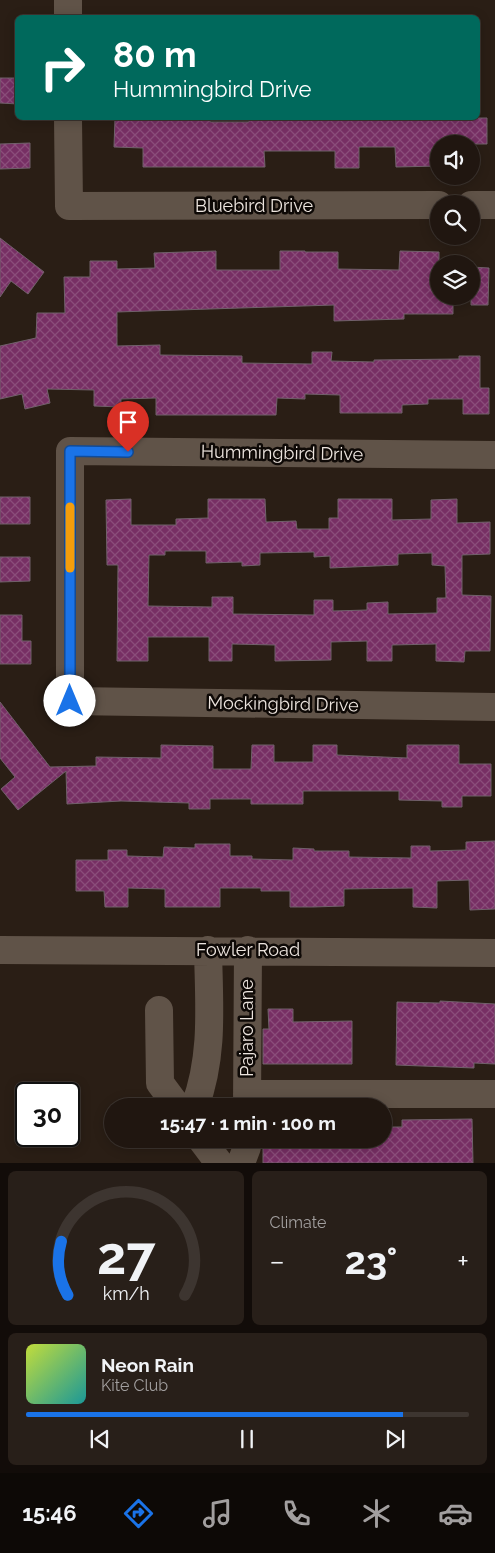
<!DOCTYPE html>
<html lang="en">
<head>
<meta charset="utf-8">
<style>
	:root { --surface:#201610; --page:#281f19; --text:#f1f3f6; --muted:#a29f9f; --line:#3d3530; --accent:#1a73e8 }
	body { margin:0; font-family:Raleway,sans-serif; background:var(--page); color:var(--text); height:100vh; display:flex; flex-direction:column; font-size:19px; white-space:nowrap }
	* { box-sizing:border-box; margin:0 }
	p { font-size:16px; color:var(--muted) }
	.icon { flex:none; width:28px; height:28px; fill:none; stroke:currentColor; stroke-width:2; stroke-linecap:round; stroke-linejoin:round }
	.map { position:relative; height:1163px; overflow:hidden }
	.drawer { display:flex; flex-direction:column; gap:8px; padding:8px; background:#120c09; flex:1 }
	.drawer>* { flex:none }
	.guide { position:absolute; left:15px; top:15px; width:465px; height:105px; border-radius:8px; box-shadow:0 2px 12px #0003,0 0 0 1px var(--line); background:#00695c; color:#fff; overflow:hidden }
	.controls { position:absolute; left:430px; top:135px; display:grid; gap:10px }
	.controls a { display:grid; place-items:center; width:50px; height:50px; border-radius:50%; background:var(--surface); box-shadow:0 2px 12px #0003,0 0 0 1px var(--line); font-size:25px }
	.speed { position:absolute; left:15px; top:1082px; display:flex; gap:10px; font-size:25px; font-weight:700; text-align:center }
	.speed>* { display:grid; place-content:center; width:65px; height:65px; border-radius:50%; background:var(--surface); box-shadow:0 2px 12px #0003,0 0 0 1px var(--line); line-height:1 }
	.speed .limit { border:2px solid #111; border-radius:8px; background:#fff; color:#111 }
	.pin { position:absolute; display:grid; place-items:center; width:42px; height:42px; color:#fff; margin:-51px -21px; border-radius:50% 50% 50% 0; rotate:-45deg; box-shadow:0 0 5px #0007 }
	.pin .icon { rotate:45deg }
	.me { position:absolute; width:55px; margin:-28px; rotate:0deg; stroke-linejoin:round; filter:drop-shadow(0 0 4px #0008) }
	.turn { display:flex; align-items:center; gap:18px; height:105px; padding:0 15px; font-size:22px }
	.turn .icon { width:65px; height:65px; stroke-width:2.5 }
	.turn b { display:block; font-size:35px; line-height:42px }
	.big { font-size:38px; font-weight:700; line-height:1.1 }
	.drawer .widget { flex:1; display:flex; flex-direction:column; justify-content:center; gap:8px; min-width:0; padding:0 18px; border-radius:8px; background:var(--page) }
	.drawer .dial { align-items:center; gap:0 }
	.dial svg { height:130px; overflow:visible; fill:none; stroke:var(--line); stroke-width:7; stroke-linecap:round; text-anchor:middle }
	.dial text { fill:var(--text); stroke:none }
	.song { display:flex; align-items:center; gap:15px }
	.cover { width:60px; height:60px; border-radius:8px; background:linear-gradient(135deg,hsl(70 70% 55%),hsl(180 70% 35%)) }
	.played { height:5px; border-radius:2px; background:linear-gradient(90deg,var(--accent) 85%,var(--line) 85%) }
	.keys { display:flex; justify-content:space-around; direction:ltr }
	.heat { display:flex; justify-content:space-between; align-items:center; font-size:28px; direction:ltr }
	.drawer .tiles { flex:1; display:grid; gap:8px; grid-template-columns:1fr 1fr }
	.widget:last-child { grid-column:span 2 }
	.trip { position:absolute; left:104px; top:1098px; width:288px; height:50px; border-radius:25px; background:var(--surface); box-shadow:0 2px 12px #0003,0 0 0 1px var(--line); font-weight:700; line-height:50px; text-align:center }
	.tab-bar { display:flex; height:80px; justify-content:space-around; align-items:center; background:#0d0906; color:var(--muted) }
	.tab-bar .icon { width:35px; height:35px }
	.tab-bar .active { color:var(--accent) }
	.tab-bar b { font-size:22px; color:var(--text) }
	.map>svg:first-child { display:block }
	.building { fill:url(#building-cross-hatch); stroke:#71616b; fill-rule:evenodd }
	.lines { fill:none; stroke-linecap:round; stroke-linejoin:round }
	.minor { stroke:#605348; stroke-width:28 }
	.route-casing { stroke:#114b97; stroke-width:12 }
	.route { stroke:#1a73e8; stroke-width:9 }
	.slow { stroke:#f59e0b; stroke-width:9 }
	.labels { text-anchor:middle; stroke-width:5; stroke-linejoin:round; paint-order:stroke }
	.street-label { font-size:18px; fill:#ece4de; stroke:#0e0906 }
</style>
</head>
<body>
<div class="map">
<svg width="495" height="1163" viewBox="0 0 495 1163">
	<defs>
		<pattern id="building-cross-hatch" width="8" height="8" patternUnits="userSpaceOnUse" patternTransform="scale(1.25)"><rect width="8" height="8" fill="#772f64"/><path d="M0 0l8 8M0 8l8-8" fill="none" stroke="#8a4d7a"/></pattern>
	</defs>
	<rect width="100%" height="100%" fill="#2a1e15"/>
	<path class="building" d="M0,78H18V104L0,103Z
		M115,118H210V122H249V118H487V144H439V166L396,167L395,147H359V168H335V151H264L265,167H143V148L114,147Z
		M30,143V168L0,169V144Z
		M0,238L44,272L28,294L11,281L0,297Z
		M216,251V270H280V251H305V252H338V269L399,270L400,251L439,252V296H453V314H404V319L334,321V305L117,312V346L160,345V355L242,356V363L312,364V352H332L331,361L374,362V360L459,359V356H480V388H489V414H463V399H428V404L402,405V413H340V395L305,394V399L277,398L276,415H156V398L121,399V407L94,406V390L47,389L50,403L25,409L22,394L0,399V346L36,338L37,313H65L64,277H90V261H117V269L155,268L154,253Z
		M471,267L489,268L488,305H471Z
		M0,497H30V524H0Z
		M131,499V525H176V519L208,518V499H265L266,522L296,521L297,529H329V518H338V499H392V520L431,519V500L457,499V523L490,522V554L462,555V595L491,596L490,651H465L464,662L436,661V644L392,645V661H367V641L331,642V660L275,661V645L232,644V661H209V637H148V661H117L118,565H107L106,500ZM165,551H206V563L242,562V566L260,565V553L314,552V557L330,556V568L398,565V554L432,553V565L445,566L446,598H437V613L388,614V602L367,603V610L333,611V600H314V615L233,614V597H212V607L148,606L149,555H165Z
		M0,557H30V581L0,582Z
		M0,615H22V641H31V664H0Z
		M0,702L50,767L96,766V757L161,758V745L213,746V769H251L252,745H274V762H313V745H337V755L407,758V745H459V764H491V796H462V807H442V801L399,800V791H303V804H251V799H210V809H189V803L121,801L67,804L66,771L18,810L1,789L15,777L0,758Z
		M495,841V909L470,910L469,880L437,881V908L413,907V888L344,889V906L313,907H290V891H261V888H220V907H165V889L128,888V907H105L104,891H76V860H108V850H127V856L163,857L164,847L195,848V844H230V856H252V859L293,860V848L314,849V851H349V857L411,858V846H430V851L466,850V842Z
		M440,1001L495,1004V1064L474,1063V1068L396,1065L397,1002L440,1003Z
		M268,1009H293V1022L352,1021V1064H263V1029H269Z
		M472,1119L473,1163H263V1139H382V1127H402V1120Z"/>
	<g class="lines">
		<path class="minor" d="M68,0V18
			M68,118L69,206L439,205
			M471,205H495
			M495,455L70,451V701L495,707
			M0,950L495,953
			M159,1010L160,1083L177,1106
			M247,1094H495
			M195,1106C214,1055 209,1004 208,950
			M247,1106L248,950
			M201,1139L219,1163
			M241,1163L247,1147V1139"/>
	</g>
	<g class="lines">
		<defs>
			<path id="route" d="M70,701V451L128,452"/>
		</defs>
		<use href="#route" class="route-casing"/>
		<use href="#route" class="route"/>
		<path class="slow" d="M70,507V568"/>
	</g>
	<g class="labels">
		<g class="street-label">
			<text x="254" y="212">Bluebird Drive</text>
			<text transform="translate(282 453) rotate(1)" y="6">Hummingbird Drive</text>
			<text transform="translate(283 704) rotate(1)" y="6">Mockingbird Drive</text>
			<text x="248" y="956">Fowler Road</text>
			<text transform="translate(247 1028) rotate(-90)" y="6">Pajaro Lane</text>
		</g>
	</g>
</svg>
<div class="controls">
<a><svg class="icon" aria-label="sound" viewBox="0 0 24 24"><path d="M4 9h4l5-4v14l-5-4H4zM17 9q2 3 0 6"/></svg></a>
<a><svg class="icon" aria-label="search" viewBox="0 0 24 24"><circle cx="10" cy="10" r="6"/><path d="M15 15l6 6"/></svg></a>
<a><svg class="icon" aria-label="layers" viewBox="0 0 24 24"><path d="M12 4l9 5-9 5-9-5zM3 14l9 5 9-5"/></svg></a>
</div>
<div class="speed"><div class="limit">30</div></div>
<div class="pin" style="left:128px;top:452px;background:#d93025"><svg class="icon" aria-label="arrive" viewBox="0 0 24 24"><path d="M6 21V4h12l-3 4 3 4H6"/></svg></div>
<svg class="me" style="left:70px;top:701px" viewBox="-20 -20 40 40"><circle r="19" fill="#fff"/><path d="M0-13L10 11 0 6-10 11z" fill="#1a73e8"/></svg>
<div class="trip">15:47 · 1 min · 100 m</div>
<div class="guide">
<div class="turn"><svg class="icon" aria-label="right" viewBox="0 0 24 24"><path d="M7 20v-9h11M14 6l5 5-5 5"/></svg><div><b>80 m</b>Hummingbird Drive</div></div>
</div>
</div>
<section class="drawer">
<div class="tiles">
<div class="widget dial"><svg viewBox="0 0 100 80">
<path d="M14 69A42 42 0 1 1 86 69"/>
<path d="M14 69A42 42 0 0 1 10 36" stroke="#1a73e8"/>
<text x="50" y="56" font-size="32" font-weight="700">27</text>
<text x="50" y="72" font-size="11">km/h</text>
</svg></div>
<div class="widget"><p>Climate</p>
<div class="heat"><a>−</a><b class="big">23°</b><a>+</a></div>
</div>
<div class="widget">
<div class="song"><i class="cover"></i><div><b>Neon Rain</b><p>Kite Club</p></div></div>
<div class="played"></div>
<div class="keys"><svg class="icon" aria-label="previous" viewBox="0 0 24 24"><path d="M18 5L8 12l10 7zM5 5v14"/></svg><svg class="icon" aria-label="pause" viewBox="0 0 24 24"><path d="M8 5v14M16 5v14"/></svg><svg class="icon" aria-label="next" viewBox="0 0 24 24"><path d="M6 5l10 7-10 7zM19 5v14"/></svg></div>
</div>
</div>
</section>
<nav class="tab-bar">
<b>15:46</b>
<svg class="icon active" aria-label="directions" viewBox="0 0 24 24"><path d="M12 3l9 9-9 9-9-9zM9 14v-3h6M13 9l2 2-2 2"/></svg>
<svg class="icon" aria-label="music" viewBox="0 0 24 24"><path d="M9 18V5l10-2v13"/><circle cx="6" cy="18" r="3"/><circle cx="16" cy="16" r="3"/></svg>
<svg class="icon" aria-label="phone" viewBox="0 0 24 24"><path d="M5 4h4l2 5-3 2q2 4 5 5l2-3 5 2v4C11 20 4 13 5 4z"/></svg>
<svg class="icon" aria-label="climate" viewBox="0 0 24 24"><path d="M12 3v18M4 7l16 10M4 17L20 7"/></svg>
<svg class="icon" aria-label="car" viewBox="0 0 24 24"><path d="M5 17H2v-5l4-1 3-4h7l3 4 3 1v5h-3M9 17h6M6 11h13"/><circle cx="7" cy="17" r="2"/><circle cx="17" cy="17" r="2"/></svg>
</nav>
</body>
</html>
